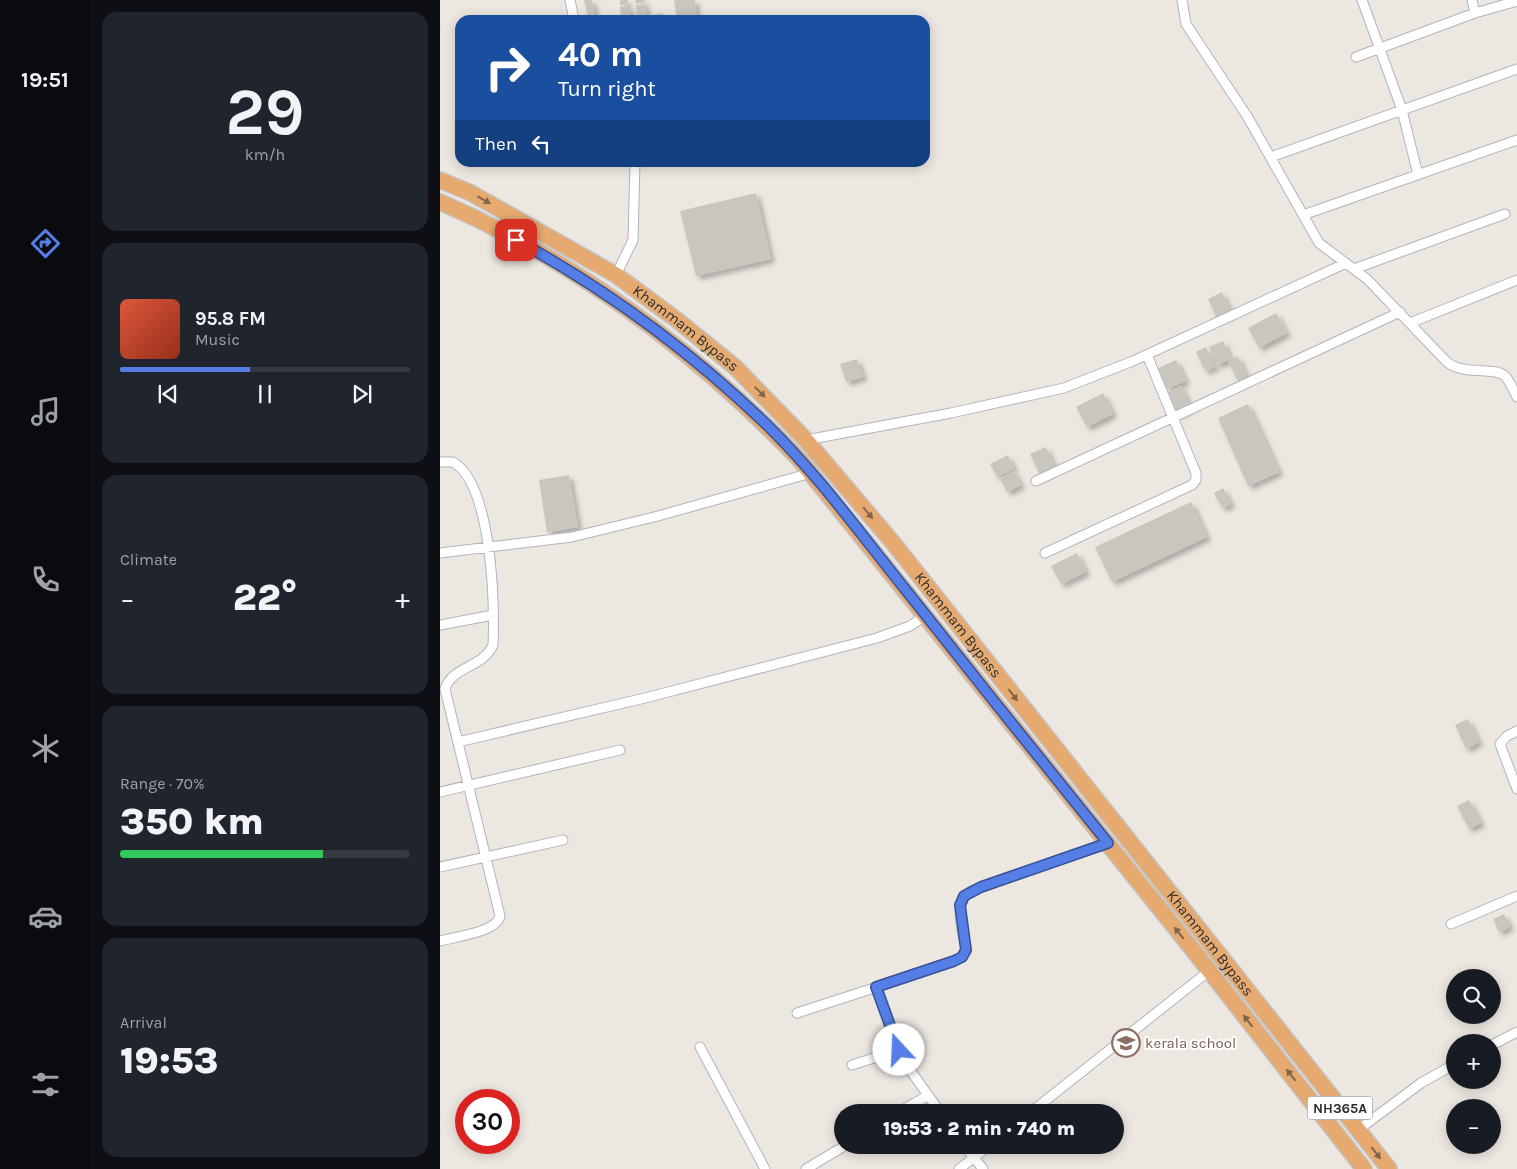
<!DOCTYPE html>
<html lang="en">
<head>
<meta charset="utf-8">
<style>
	:root { --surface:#171b24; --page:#20242c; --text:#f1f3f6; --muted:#9ea1a6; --line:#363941; --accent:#557ee6 }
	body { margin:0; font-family:Karla,sans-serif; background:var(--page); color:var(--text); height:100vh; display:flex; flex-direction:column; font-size:19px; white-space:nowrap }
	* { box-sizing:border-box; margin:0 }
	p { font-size:16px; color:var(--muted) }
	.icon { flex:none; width:28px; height:28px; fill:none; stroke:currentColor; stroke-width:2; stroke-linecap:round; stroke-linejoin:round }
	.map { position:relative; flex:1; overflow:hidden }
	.side { display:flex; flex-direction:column; gap:12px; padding:12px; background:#0d0f14; width:350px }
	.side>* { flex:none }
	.top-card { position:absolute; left:15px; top:15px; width:475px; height:152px; border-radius:15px; box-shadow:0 2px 12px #0003; background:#1a4fa0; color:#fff; overflow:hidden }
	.fabs { position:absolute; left:1006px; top:969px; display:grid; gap:10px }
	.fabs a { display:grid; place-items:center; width:55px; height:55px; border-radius:50%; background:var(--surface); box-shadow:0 2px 12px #0003; font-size:25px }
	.speed { position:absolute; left:15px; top:1089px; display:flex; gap:10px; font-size:25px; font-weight:700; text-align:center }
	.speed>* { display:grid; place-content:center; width:65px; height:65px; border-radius:50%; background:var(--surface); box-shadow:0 2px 12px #0003; line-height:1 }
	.speed .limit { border:8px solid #d22; background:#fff; color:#111 }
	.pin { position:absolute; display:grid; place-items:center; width:42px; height:42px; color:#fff; margin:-21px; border-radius:10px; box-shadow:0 2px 8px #0006 }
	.me { position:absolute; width:55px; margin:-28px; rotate:340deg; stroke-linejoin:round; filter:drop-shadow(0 0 4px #0008) }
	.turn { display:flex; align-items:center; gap:18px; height:105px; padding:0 20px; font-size:22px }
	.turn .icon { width:65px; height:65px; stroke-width:2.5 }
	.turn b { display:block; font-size:35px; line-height:42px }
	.then { display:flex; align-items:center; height:48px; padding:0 20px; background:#0003; gap:10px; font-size:19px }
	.big { font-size:38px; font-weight:800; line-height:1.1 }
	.side .tile { flex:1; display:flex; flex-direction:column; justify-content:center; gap:8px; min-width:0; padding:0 18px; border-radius:15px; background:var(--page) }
	.side .dial { align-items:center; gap:0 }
	.dial b { font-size:65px; line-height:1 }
	.song { display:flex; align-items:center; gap:15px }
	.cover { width:60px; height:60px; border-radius:8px; background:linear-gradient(135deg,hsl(10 70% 55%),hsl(10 70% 35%)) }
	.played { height:5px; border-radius:2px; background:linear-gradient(90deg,var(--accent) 45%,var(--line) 45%) }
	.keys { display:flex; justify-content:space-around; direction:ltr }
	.heat { display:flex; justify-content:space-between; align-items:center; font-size:28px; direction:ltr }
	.charge { height:8px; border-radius:4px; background:linear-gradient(90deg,#34c759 70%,var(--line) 0) }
	.trip { position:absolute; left:394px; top:1104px; width:290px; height:50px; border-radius:25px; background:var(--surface); box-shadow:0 2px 12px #0003; font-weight:800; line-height:50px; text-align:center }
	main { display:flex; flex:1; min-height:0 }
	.tabs { display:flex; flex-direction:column; width:90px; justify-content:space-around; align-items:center; background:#090b0e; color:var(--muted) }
	.tabs .icon { width:35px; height:35px }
	.tabs .active { color:var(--accent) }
	.tabs b { font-size:22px; color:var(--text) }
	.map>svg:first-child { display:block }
	.building { fill:#c9c5bf; filter:url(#shadow) }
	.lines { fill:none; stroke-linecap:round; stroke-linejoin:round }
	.minor-casing { stroke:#b2b4bb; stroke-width:11 }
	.trunk-casing { stroke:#c4c4c4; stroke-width:18 }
	.minor { stroke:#fff; stroke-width:9 }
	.trunk { stroke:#e6aa70; stroke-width:15 }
	.oneway { fill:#80654b }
	.route-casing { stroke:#375296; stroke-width:12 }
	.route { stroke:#557ee6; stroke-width:9 }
	.labels { text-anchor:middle; stroke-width:4; stroke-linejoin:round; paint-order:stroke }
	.shield { fill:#fff; stroke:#6c6c6c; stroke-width:1 }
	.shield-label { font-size:14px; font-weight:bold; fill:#2d2d2d }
	.street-label { font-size:15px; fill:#2d2d2d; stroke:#fff }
	.education-label { font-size:15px; fill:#785e54; stroke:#fff; text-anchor:start }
</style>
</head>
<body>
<main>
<nav class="tabs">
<b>19:51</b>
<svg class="icon active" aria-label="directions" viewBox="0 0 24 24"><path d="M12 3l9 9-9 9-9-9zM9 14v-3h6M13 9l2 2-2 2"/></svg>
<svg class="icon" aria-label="music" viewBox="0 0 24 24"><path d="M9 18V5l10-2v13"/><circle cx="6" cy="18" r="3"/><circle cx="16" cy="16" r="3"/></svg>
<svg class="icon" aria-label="phone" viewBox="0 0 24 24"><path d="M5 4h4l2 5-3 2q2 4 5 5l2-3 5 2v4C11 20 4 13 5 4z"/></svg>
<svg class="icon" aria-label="climate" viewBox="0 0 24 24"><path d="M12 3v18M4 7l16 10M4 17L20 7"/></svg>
<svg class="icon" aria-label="car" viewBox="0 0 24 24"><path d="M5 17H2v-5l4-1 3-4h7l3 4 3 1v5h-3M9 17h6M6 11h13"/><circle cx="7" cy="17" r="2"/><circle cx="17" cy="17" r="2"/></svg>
<svg class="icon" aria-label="filters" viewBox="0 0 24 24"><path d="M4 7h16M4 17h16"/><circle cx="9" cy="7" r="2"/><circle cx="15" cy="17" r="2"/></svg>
</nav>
<section class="side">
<div class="tile dial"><b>29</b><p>km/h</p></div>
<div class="tile">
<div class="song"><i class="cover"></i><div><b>95.8 FM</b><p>Music</p></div></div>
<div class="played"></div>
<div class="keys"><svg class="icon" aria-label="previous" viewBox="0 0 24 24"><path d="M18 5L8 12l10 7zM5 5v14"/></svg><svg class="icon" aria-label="pause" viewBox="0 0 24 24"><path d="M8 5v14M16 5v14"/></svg><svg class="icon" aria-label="next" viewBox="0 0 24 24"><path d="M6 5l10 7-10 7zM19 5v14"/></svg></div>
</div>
<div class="tile"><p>Climate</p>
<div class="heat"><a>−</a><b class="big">22°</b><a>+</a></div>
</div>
<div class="tile"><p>Range · 70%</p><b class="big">350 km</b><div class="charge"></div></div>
<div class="tile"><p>Arrival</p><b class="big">19:53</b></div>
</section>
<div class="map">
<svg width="1077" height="1169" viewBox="0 0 1077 1169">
	<defs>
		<filter id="shadow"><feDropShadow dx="4" dy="4" stdDeviation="2.5" flood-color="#0004"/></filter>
	</defs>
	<rect width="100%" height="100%" fill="#ede7e1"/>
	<path class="building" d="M144,0H152L155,15L148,17Z
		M180,0H188V4L180,5Z
		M195,0H205V2L196,4Z
		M234,0H255L257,18L237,20Z
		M205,4L207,14L197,16L196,5Z
		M180,7H190L191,17L181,18Z
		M223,13L225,20H212L211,15Z
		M207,17L208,20H198V18Z
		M316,193L331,259L256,276L240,211Z
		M782,292L791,312L777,319L768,299Z
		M836,313L847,333L819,348L808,328Z
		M783,341L791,359L798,356L808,379L799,384L788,360L777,365L769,347Z
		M766,347L775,367L765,371L756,352Z
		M417,359L423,377L406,382L400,364Z
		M736,360L746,381L727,389L718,368Z
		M741,386L751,408L735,415L726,393Z
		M663,393L673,414L647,427L636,407Z
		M808,404L839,472L808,486L778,418Z
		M606,447L615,468L600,475L590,454Z
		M568,455L574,469L557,477L550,464Z
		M574,471L581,485L567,492L560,478Z
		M129,475L138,527L107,532L99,480Z
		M783,488L791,504L782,508L774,493Z
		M751,502L767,537L672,582L655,547Z
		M637,553L646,572L621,584L611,566Z
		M1028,719L1039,742L1026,749L1015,725Z
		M1029,800L1041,823L1029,829L1017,806Z
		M1064,914L1070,927L1059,932L1053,919Z"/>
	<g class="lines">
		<defs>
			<path id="minor" d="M130,0L134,20
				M742,0L746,24L807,116L879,243L927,279L1008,363C1027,376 1054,366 1065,376C1070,381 1073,390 1077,397
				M922,0L962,110L978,175
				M1032,0L1035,13
				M916,57L1035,13L1077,1
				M831,157L1077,69
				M863,215L1077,140
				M914,269L1065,214
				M176,275L193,240L195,162
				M970,323L1077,280
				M366,440L511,413L624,388L693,361L906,263
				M0,462H13C52,484 55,605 53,645C43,668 12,666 5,689L60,916C57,932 15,937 0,941
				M596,481L960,312
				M0,553L132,537L218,516L371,473
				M605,553L752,485L756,480V473L707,355
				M0,625L53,615
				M1077,731L1067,736L1060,744L1077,789
				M18,742L205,698L437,638L470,626L486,615
				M0,792L180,750
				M0,867L123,840
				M1011,924L1077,896
				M357,1013L437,987
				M1052,1045L1077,1032
				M260,1047L325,1169
				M412,1065L459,1050
				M459,1112L487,1096
				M500,1112L463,1060L437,987L514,961L522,957L526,950C523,931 512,903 531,891L667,843
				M591,1112L769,971
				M918,1130L981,1083L1015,1064
				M524,1145L543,1169
				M366,1169L406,1145
				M519,1169L550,1145"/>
			<g id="trunk">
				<path id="s1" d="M0,180L31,193L176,275L237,320L295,367L366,440L454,544L949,1169"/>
				<path d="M0,202C137,261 257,353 360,460L757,955L924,1169"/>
			</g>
		</defs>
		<use href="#minor" class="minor-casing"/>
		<use href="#trunk" class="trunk-casing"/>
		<use href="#minor" class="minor"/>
		<use href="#trunk" class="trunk"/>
	</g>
	<defs><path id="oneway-solid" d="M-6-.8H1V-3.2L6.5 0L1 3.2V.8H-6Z" transform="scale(1.25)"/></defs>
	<g class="oneway">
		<use href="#oneway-solid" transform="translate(44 200) rotate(29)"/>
		<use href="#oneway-solid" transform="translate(320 392) rotate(45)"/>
		<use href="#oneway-solid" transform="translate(428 513) rotate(50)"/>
		<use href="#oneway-solid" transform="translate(573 695) rotate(52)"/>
		<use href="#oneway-solid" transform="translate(739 933) rotate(-129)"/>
		<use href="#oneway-solid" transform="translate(808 1021) rotate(-128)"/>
		<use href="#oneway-solid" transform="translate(851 1075) rotate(-128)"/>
		<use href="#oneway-solid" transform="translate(936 1153) rotate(52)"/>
	</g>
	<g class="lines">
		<defs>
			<path id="route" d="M76,240C168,290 251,352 327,425C378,475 420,533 465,589C532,674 600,759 668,843L541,887L524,896L520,905L526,950L522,957L514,961L436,987L459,1050"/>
		</defs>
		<use href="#route" class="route-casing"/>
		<use href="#route" class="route"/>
	</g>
	<defs>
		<symbol id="school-ring" viewBox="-11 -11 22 22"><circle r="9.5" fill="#fff" stroke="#8d6e63" stroke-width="1.5"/><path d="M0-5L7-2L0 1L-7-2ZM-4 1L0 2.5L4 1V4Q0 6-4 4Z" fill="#8d6e63"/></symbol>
	</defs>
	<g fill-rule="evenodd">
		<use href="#school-ring" x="670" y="1027" width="32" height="32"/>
	</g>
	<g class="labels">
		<rect class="shield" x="867.5" y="1096.5" width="65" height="23" rx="4"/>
		<g class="shield-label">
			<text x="900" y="1113">NH365A</text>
		</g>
		<g class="street-label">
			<text dy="5" stroke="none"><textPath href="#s1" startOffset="288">Khammam Bypass</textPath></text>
			<text dy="5" stroke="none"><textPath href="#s1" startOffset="692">Khammam Bypass</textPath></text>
			<text dy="5" stroke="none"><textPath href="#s1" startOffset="1098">Khammam Bypass</textPath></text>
		</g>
		<g class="education-label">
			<text x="705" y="1048">kerala school</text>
		</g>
	</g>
</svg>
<div class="fabs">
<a><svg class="icon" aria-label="search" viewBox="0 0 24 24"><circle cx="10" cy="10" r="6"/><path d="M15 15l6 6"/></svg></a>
<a>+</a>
<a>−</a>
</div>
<div class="speed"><div class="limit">30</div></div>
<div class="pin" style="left:76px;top:240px;background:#d93025"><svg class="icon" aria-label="arrive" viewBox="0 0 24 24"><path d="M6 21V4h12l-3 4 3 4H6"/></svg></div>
<svg class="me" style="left:459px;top:1050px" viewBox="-20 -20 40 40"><circle r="19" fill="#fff"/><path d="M0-13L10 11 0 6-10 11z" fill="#557ee6"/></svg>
<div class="trip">19:53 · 2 min · 740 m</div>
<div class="top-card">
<div class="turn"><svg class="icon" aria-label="right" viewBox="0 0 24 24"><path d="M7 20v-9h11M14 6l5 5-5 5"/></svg><div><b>40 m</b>Turn right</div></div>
<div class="then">Then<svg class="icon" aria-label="left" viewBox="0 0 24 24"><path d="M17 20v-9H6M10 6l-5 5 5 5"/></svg></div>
</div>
</div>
</main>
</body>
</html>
